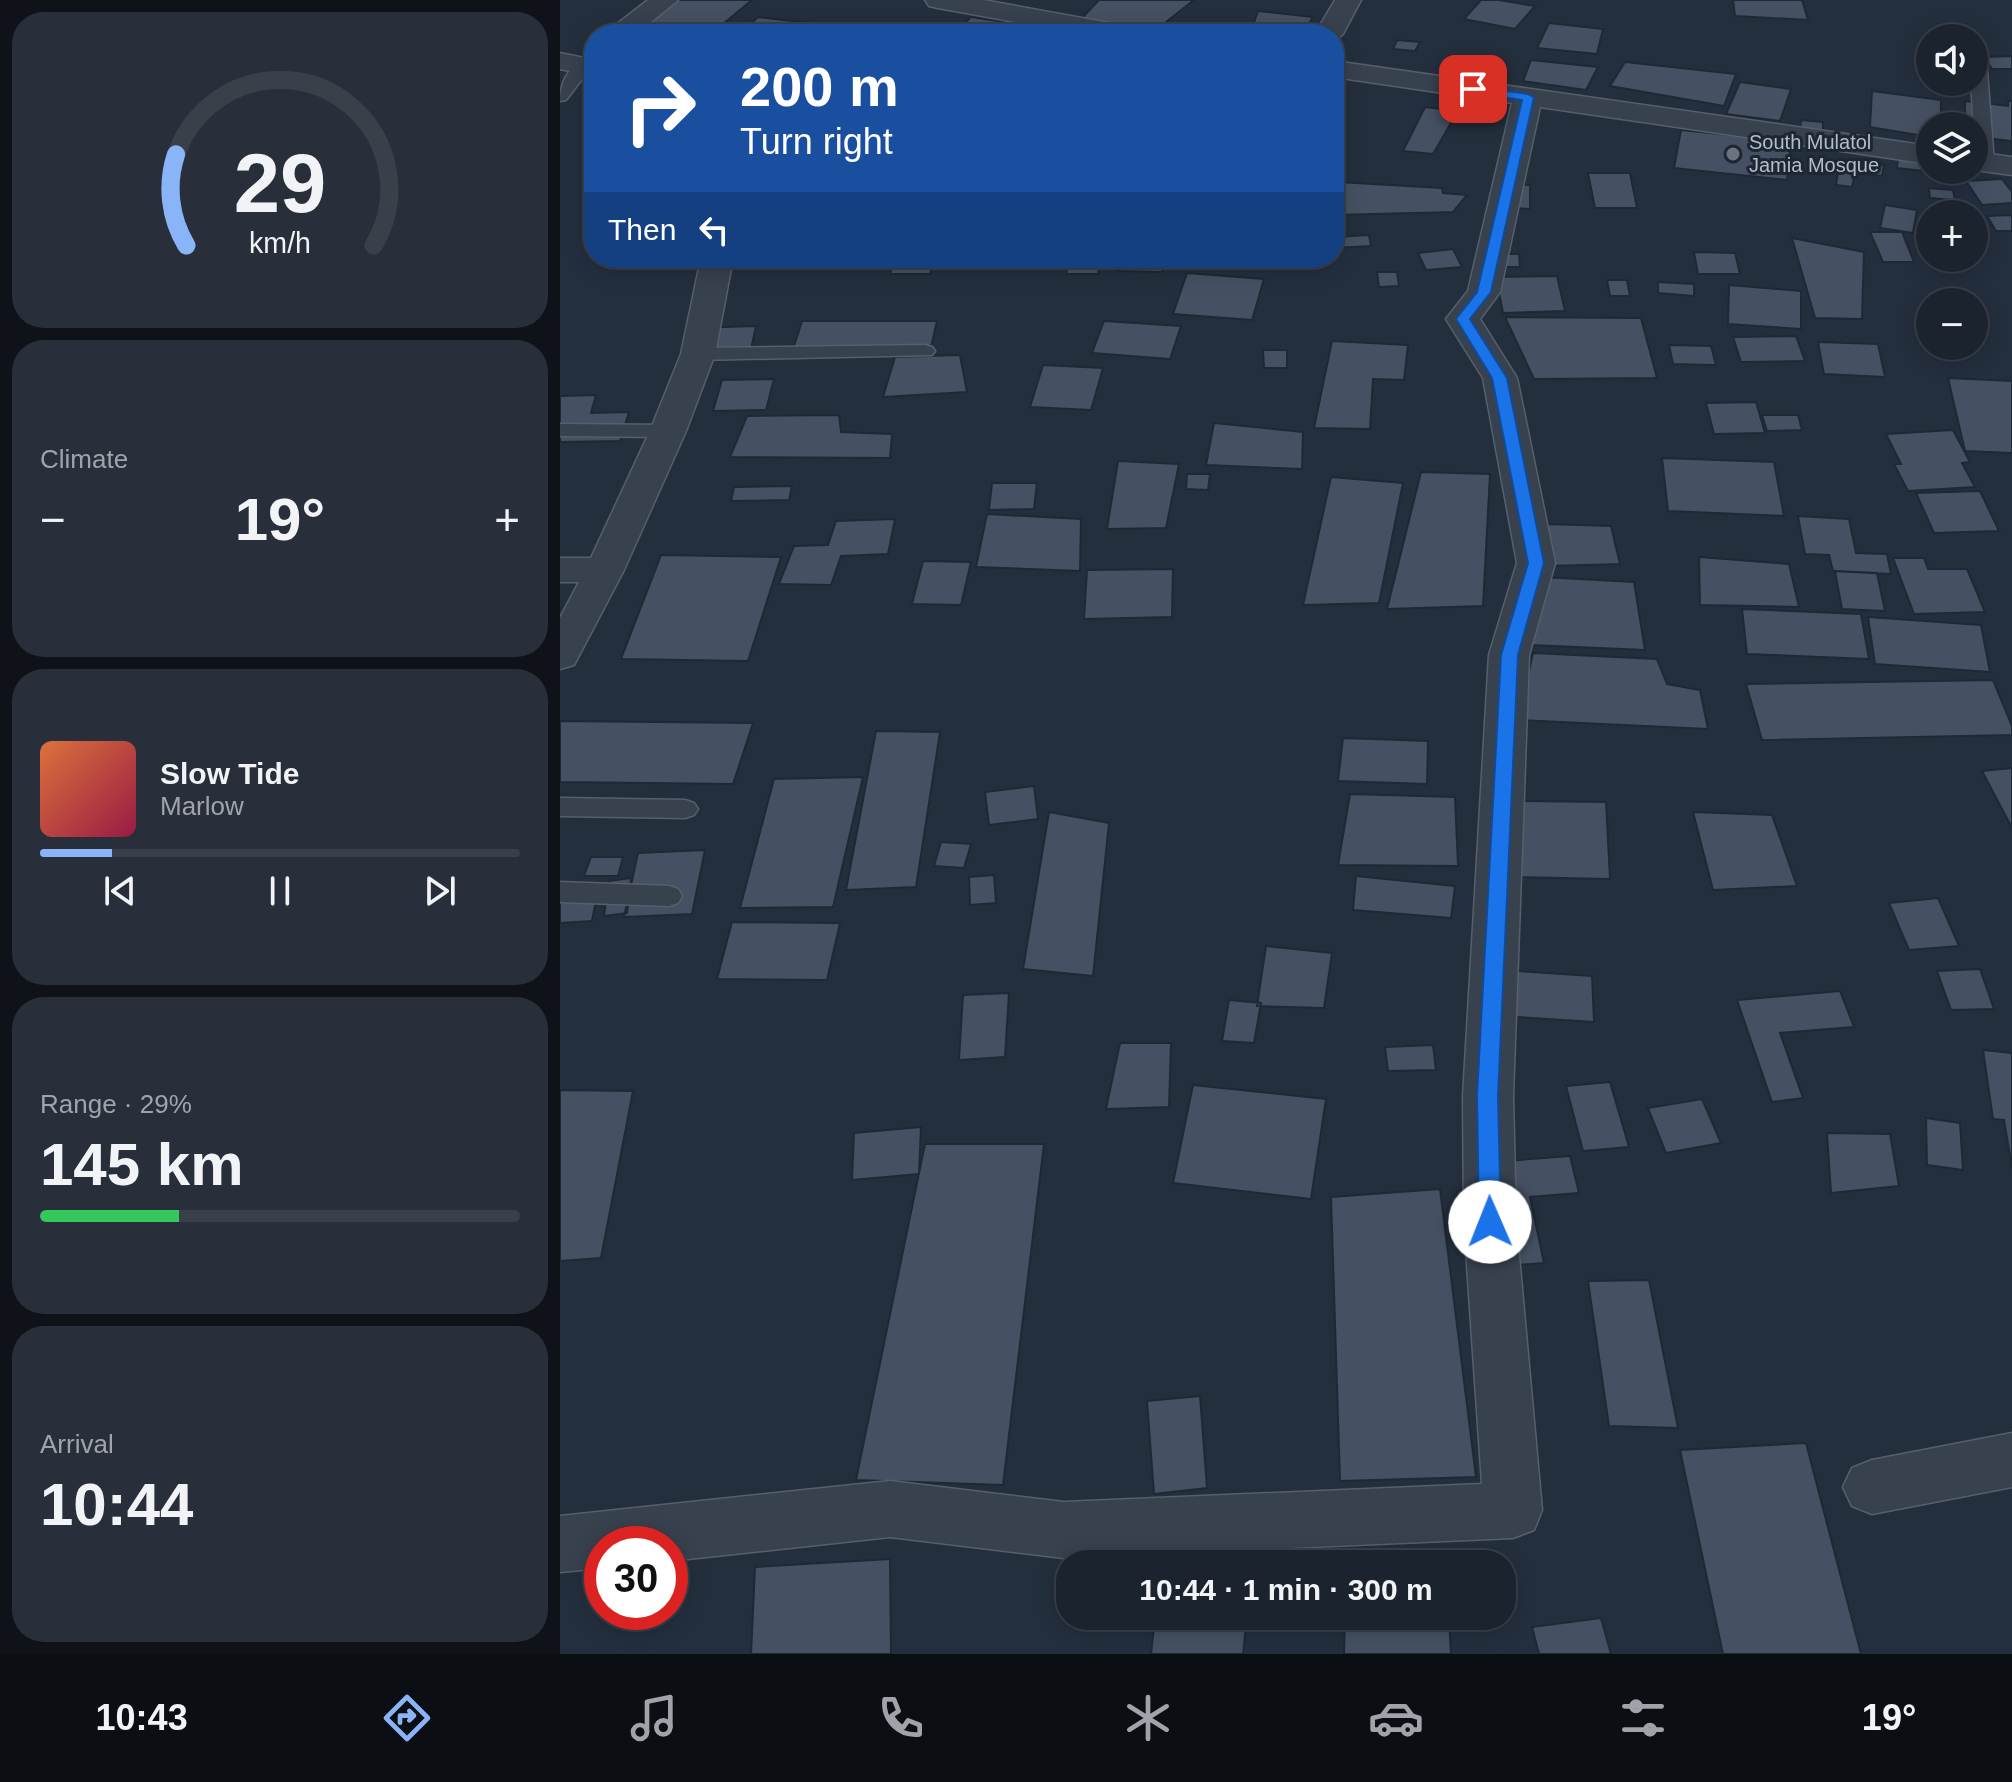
<!DOCTYPE html>
<html lang="en">
<head>
<meta charset="utf-8">
<style>
	:root { --surface:#1b232e; --page:#282f3a; --text:#f1f3f6; --muted:#a0a4aa; --line:#39404a; --accent:#8ab4f8 }
	body { margin:0; font-family:Arial,sans-serif; background:var(--page); color:var(--text); height:100vh; display:flex; flex-direction:column; font-size:30px; white-space:nowrap }
	* { box-sizing:border-box; margin:0 }
	p { font-size:26px; color:var(--muted) }
	.icon { flex:none; width:44px; height:44px; fill:none; stroke:currentColor; stroke-width:2; stroke-linecap:round; stroke-linejoin:round }
	.map { position:relative; flex:1; overflow:hidden }
	.panel { display:flex; flex-direction:column; gap:12px; padding:12px; background:#0f1319; width:560px }
	.panel>* { flex:none }
	.hud { position:absolute; left:24px; top:24px; width:760px; height:244px; border-radius:32px; box-shadow:0 4px 20px #0003,0 0 0 2px var(--line); background:#1a4fa0; color:#fff; overflow:hidden }
	.buttons { position:absolute; left:1356px; top:24px; display:grid; gap:16px }
	.buttons a { display:grid; place-items:center; width:72px; height:72px; border-radius:50%; background:var(--surface); box-shadow:0 4px 20px #0003,0 0 0 2px var(--line); font-size:40px }
	.speed { position:absolute; left:24px; top:1526px; display:flex; gap:16px; font-size:40px; font-weight:700; text-align:center }
	.speed>* { display:grid; place-content:center; width:104px; height:104px; border-radius:50%; background:var(--surface); box-shadow:0 4px 20px #0003,0 0 0 2px var(--line); line-height:1 }
	.speed .limit { border:12px solid #d22; background:#fff; color:#111 }
	.pin { position:absolute; display:grid; place-items:center; width:68px; height:68px; color:#fff; margin:-34px; border-radius:16px; box-shadow:0 4px 12px #0006 }
	.me { position:absolute; width:88px; margin:-44px; rotate:359deg; stroke-linejoin:round; filter:drop-shadow(0 0 6px #0008) }
	.turn { display:flex; align-items:center; gap:28px; height:168px; padding:0 24px; font-size:36px }
	.turn .icon { width:104px; height:104px; stroke-width:2.5 }
	.turn b { display:block; font-size:56px; line-height:68px }
	.then { display:flex; align-items:center; height:76px; padding:0 24px; background:#0003; gap:16px; font-size:30px }
	.big { font-size:60px; font-weight:600; line-height:1.1 }
	.panel .card { flex:1; display:flex; flex-direction:column; justify-content:center; gap:12px; min-width:0; padding:0 28px; border-radius:32px; background:var(--page) }
	.panel .dial { align-items:center; gap:0 }
	.dial svg { height:208px; overflow:visible; fill:none; stroke:var(--line); stroke-width:7; stroke-linecap:round; text-anchor:middle }
	.dial text { fill:var(--text); stroke:none }
	.song { display:flex; align-items:center; gap:24px }
	.cover { width:96px; height:96px; border-radius:12px; background:linear-gradient(135deg,hsl(20 70% 55%),hsl(340 70% 35%)) }
	.played { height:8px; border-radius:4px; background:linear-gradient(90deg,var(--accent) 15%,var(--line) 15%) }
	.keys { display:flex; justify-content:space-around; direction:ltr }
	.heat { display:flex; justify-content:space-between; align-items:center; font-size:44px; direction:ltr }
	.charge { height:12px; border-radius:6px; background:linear-gradient(90deg,#34c759 29%,var(--line) 0) }
	.trip { position:absolute; left:496px; top:1550px; width:460px; height:80px; border-radius:32px; background:var(--surface); box-shadow:0 4px 20px #0003,0 0 0 2px var(--line); font-weight:600; line-height:80px; text-align:center }
	.tabs { display:flex; height:128px; justify-content:space-around; align-items:center; background:#0b0e12; color:var(--muted) }
	.tabs .icon { width:56px; height:56px }
	.tabs .current { color:var(--accent) }
	.tabs b { font-size:36px; color:var(--text) }
	main { display:flex; flex:1; min-height:0 }
	.map>svg:first-child { display:block }
	.building { fill:#455162; stroke:#1f2835; stroke-width:2 }
	.lines { fill:none; stroke-linecap:round; stroke-linejoin:round }
	.lane-casing { stroke:#565f6c; stroke-width:3 }
	.street-casing { stroke:#565f6c; stroke-width:3 }
	.lane { fill:#38414e; fill-rule:evenodd }
	.street { fill:#38414e; fill-rule:evenodd }
	.route { fill:#1a73e8; stroke:#114b97; stroke-width:2 }
	.worship-dot { fill:#6b7280; stroke:#1d2633; stroke-width:3 }
	.labels { text-anchor:middle; stroke-width:6; stroke-linejoin:round; paint-order:stroke }
	.far-poi-label { font-size:20px; fill:#b4bcc9; stroke:#1d2633; text-anchor:start }
</style>
</head>
<body>
<main>
<section class="panel">
<div class="card dial"><svg viewBox="0 0 100 80">
<path d="M14 69A42 42 0 1 1 86 69"/>
<path d="M14 69A42 42 0 0 1 10 34" stroke="#8ab4f8"/>
<text x="50" y="56" font-size="32" font-weight="700">29</text>
<text x="50" y="72" font-size="11">km/h</text>
</svg></div>
<div class="card"><p>Climate</p>
<div class="heat"><a>−</a><b class="big">19°</b><a>+</a></div>
</div>
<div class="card">
<div class="song"><i class="cover"></i><div><b>Slow Tide</b><p>Marlow</p></div></div>
<div class="played"></div>
<div class="keys"><svg class="icon" aria-label="previous" viewBox="0 0 24 24"><path d="M18 5L8 12l10 7zM5 5v14"/></svg><svg class="icon" aria-label="pause" viewBox="0 0 24 24"><path d="M8 5v14M16 5v14"/></svg><svg class="icon" aria-label="next" viewBox="0 0 24 24"><path d="M6 5l10 7-10 7zM19 5v14"/></svg></div>
</div>
<div class="card"><p>Range · 29%</p><b class="big">145 km</b><div class="charge"></div></div>
<div class="card"><p>Arrival</p><b class="big">10:44</b></div>
</section>
<div class="map">
<svg width="1452" height="1654" viewBox="0 0 1452 1654">
	<rect width="100%" height="100%" fill="#242f3e"/>
	<path class="building" d="M113,0H192L151,34H67Z
		M539,0H634L592,33L521,19Z
		M921,0H939L975,6L955,29L904,19Z
		M1173,0H1242L1248,20L1175,16Z
		M698,11L753,17L742,34H715L717,27L693,25Z
		M198,17L257,24L245,34H180Z
		M411,17L527,34H394Z
		M989,23L1043,29L1037,54L977,48Z
		M837,40L860,42L855,51L833,49Z
		M1452,56V69H1432L1424,57Z
		M971,60L1038,67L1026,90L963,81Z
		M1065,62L1176,74L1164,106L1050,86Z
		M1180,82L1231,89L1220,121L1166,114Z
		M1312,91L1381,100V126H1370V137L1310,127Z
		M1405,101L1448,106V101H1452V154L1451,141L1414,137V126H1405Z
		M865,107L898,111L873,154L843,151Z
		M1241,120L1263,122V133L1240,131Z
		M1121,130L1231,141L1227,180L1114,168Z
		M1338,157L1370,161V170H1393V174L1337,168Z
		M1280,160L1324,165L1322,176L1295,173L1292,187L1276,185Z
		M1028,173H1070L1077,208H1035Z
		M1442,179L1452,192V203L1422,205L1406,181Z
		M778,182L882,188L883,193L907,195L893,212L774,215Z
		M948,184L970,185V209L947,208Z
		M1369,188L1393,190L1395,200L1370,198Z
		M1325,205L1357,210L1353,233L1320,228Z
		M1452,215V231H1436L1427,216Z
		M1310,232H1342L1354,262H1323Z
		M809,235L811,246L774,248V237Z
		M1232,238L1304,252L1302,319L1255,318Z
		M893,249L902,267L866,270L858,253Z
		M1134,252L1175,253L1180,274H1138Z
		M940,254H959L960,267H941Z
		M334,258H375L370,274H330Z
		M509,258H541L538,274H506Z
		M562,258H605L602,272L559,271Z
		M817,272H837L839,286L819,287Z
		M627,273L704,279L692,320L613,314Z
		M997,276L1005,311L943,313L936,277Z
		M1047,280H1067L1070,296H1050Z
		M1098,282L1134,284V296L1098,293Z
		M1169,285L1241,291V329L1168,324Z
		M945,317L1081,318L1097,378L974,379Z
		M242,321H377L371,347L233,349Z
		M544,321L621,326L610,359L532,353Z
		M196,326L189,359L126,362L134,328Z
		M1236,336L1245,361L1181,362L1173,337Z
		M772,341L848,345L844,380L813,379L810,429L754,428Z
		M1258,342L1318,344L1325,377L1264,374Z
		M1109,345L1151,346L1156,365L1113,364Z
		M703,350H727V368H704Z
		M400,355L407,392L323,397L335,357Z
		M483,365L543,368L531,410L470,407Z
		M1388,378L1452,381V453L1405,451Z
		M214,379L206,410L153,411L162,380Z
		M36,395L31,413L69,412L60,441L0,442V396Z
		M1196,402L1205,433L1154,434L1146,403Z
		M279,415L281,432L332,434L330,458L170,457L187,416Z
		M1202,415H1238L1242,430L1207,431Z
		M654,423L743,432L742,469L646,465Z
		M1393,430L1410,462L1402,463L1415,487L1348,491L1334,464H1341L1326,434Z
		M1102,458L1214,462L1224,516L1108,511Z
		M558,461L619,464L606,528L547,529Z
		M861,472L930,474L923,606L827,609Z
		M627,474H650L648,490L626,489Z
		M771,477L843,483L819,603L743,605Z
		M432,483H477L474,509L429,510Z
		M232,486L229,500L171,501L174,487Z
		M1420,491L1439,531L1374,533L1356,493Z
		M427,514L521,519L520,571L416,567Z
		M1238,516L1289,519L1296,553L1327,554L1331,574L1273,571L1269,555L1245,554Z
		M335,519L328,554L281,556L271,585L219,584L234,546L268,545L276,521Z
		M985,524L1051,526L1060,564L987,566Z
		M101,555L221,557L188,661L61,659Z
		M1139,557L1229,564L1239,607L1140,605Z
		M1333,558H1364L1368,569H1407L1425,612L1354,614Z
		M363,561L411,562L401,605L352,604Z
		M613,569L612,617L524,619L527,570Z
		M1275,571L1317,573L1325,611L1282,609Z
		M982,577L1074,582L1085,650L970,645Z
		M1182,609L1301,614L1309,659L1187,654Z
		M1308,617L1421,625L1430,672L1315,664Z
		M973,653L1097,659L1107,684L1140,690L1148,729L958,720Z
		M1433,680L1452,726V735L1202,740L1186,684Z
		M0,721L193,723L173,784L0,782Z
		M316,731L380,732L356,887L286,890Z
		M783,738L868,741L867,784L778,781Z
		M1452,768V828L1422,771Z
		M303,777L273,907L180,908L214,779Z
		M474,786L478,819L429,825L425,792Z
		M790,794L895,797L898,866L778,865Z
		M954,801L1046,802L1050,879L953,877Z
		M489,812L549,823L533,976L463,969Z
		M1133,812L1212,815L1237,886L1153,890Z
		M381,842L411,844L404,868L374,866Z
		M145,850L132,914L64,917L78,853Z
		M31,857H63L58,876H24Z
		M434,875L436,903L410,905L409,877Z
		M796,876L895,886L891,918L793,910Z
		M71,878L67,913L44,916L49,881Z
		M38,890L32,921L0,923V892Z
		M1378,898L1399,946L1349,950L1329,903Z
		M172,922L280,923L267,980L157,979Z
		M706,946L772,953L764,1008L697,1006Z
		M912,968L1032,976L1034,1022L912,1014Z
		M1420,969L1434,1009L1391,1010L1377,971Z
		M1280,991L1294,1027L1220,1033L1243,1098L1212,1102L1177,1000Z
		M449,993L445,1057L399,1060L403,995Z
		M669,1000L701,1003L694,1043L662,1041Z
		M560,1043H611L609,1107L546,1109Z
		M873,1045L876,1070L828,1071L825,1047Z
		M1423,1050L1452,1053V1168L1444,1120L1433,1119Z
		M1050,1082L1069,1147L1023,1151L1006,1086Z
		M633,1085L766,1099L751,1199L613,1183Z
		M0,1090L73,1091L41,1258L0,1261Z
		M1142,1099L1161,1143L1106,1153L1088,1108Z
		M1366,1118L1400,1123L1403,1170L1367,1165Z
		M361,1127L359,1174L292,1180L294,1133Z
		M1267,1133L1330,1134L1339,1186L1271,1193Z
		M365,1144H484L443,1485L296,1480Z
		M1010,1156L1019,1193L970,1197L984,1263L927,1267L908,1164Z
		M880,1189L916,1477L780,1481L771,1197Z
		M1089,1280L1118,1428L1049,1426L1028,1281Z
		M640,1396L647,1488L594,1494L587,1401Z
		M1246,1443L1301,1654H1163L1120,1450Z
		M330,1559L331,1654H191L195,1567Z
		M595,1616H687L683,1654H591Z
		M785,1616H889L891,1654H784Z
		M1041,1618L1051,1654H979L972,1627Z"/>
	<g class="lines">
		<defs>
			<path id="lane" d="M1417,39L1425,44L1434,162L1425,167L1416,162L1411,82H1414V40Z
				M24,61L32,66L6,100L0,101C0,85 7,67 24,61Z
				M365,345L372,347L375,351L372,355L138,360L128,354L138,348Z
				M0,424L108,425L119,431L108,437L0,436Z
				M0,798L125,800L134,803L138,809L134,815L125,818L0,816Z
				M0,882L109,886L118,889L122,896L118,903L109,906L0,902Z"/>
			<path id="street" d="M88,0H118L76,34H44Z
				M365,0H423L566,26L576,28L580,34H521L378,8L369,6Z
				M775,0H801L783,34L774,41V34H755Z
				M0,53L34,60V76L0,69Z
				M774,61L1370,146V164L980,107L940,292L920,319L957,378L995,563L969,655L953,1096L956,1222L982,1510L974,1530L953,1538L504,1558L330,1537L110,1561V1544H42V1568L0,1572V1516L330,1481L504,1502L922,1484L904,1222L903,1096L929,655L957,563L923,378L886,319L908,291L952,103L774,77Z
				M1414,152L1452,157V175L1414,170Z
				M141,258H173L155,354L126,431L64,570L14,665L0,669V618L19,582H0V558H31L90,431L121,354Z
				M1452,1433V1487L1312,1514L1292,1506L1283,1487L1292,1468L1312,1460Z"/>
		</defs>
		<use href="#lane" class="lane-casing"/>
		<use href="#street" class="street-casing"/>
		<use href="#lane" class="lane"/>
		<use href="#street" class="street"/>
	</g>
	<path class="route" d="M913,86L968,94L974,97L931,292L910,319L947,378L984,563L958,655L938,1096L941,1222L938,1229L930,1231L923,1229L919,1222L917,1096L941,655L968,563L932,378L896,319L917,292L962,100L909,92V87Z"/>
	<circle class="worship-dot" cx="1173" cy="154" r="8"/>
	<g class="labels">
		<g class="far-poi-label">
			<text x="1189" y="149">South Mulatol<tspan x="1189" dy="23">Jamia Mosque</tspan></text>
		</g>
	</g>
</svg>
<div class="buttons">
<a><svg class="icon" aria-label="sound" viewBox="0 0 24 24"><path d="M4 9h4l5-4v14l-5-4H4zM17 9q2 3 0 6"/></svg></a>
<a><svg class="icon" aria-label="layers" viewBox="0 0 24 24"><path d="M12 4l9 5-9 5-9-5zM3 14l9 5 9-5"/></svg></a>
<a>+</a>
<a>−</a>
</div>
<div class="speed"><div class="limit">30</div></div>
<div class="pin" style="left:913px;top:89px;background:#d93025"><svg class="icon" aria-label="arrive" viewBox="0 0 24 24"><path d="M6 21V4h12l-3 4 3 4H6"/></svg></div>
<svg class="me" style="left:930px;top:1222px" viewBox="-20 -20 40 40"><circle r="19" fill="#fff"/><path d="M0-13L10 11 0 6-10 11z" fill="#1a73e8"/></svg>
<div class="trip">10:44 · 1 min · 300 m</div>
<div class="hud">
<div class="turn"><svg class="icon" aria-label="right" viewBox="0 0 24 24"><path d="M7 20v-9h11M14 6l5 5-5 5"/></svg><div><b>200 m</b>Turn right</div></div>
<div class="then">Then<svg class="icon" aria-label="left" viewBox="0 0 24 24"><path d="M17 20v-9H6M10 6l-5 5 5 5"/></svg></div>
</div>
</div>
</main>
<nav class="tabs">
<b>10:43</b>
<svg class="icon current" aria-label="directions" viewBox="0 0 24 24"><path d="M12 3l9 9-9 9-9-9zM9 14v-3h6M13 9l2 2-2 2"/></svg>
<svg class="icon" aria-label="music" viewBox="0 0 24 24"><path d="M9 18V5l10-2v13"/><circle cx="6" cy="18" r="3"/><circle cx="16" cy="16" r="3"/></svg>
<svg class="icon" aria-label="phone" viewBox="0 0 24 24"><path d="M5 4h4l2 5-3 2q2 4 5 5l2-3 5 2v4C11 20 4 13 5 4z"/></svg>
<svg class="icon" aria-label="climate" viewBox="0 0 24 24"><path d="M12 3v18M4 7l16 10M4 17L20 7"/></svg>
<svg class="icon" aria-label="car" viewBox="0 0 24 24"><path d="M5 17H2v-5l4-1 3-4h7l3 4 3 1v5h-3M9 17h6M6 11h13"/><circle cx="7" cy="17" r="2"/><circle cx="17" cy="17" r="2"/></svg>
<svg class="icon" aria-label="filters" viewBox="0 0 24 24"><path d="M4 7h16M4 17h16"/><circle cx="9" cy="7" r="2"/><circle cx="15" cy="17" r="2"/></svg>
<b>19°</b>
</nav>
</body>
</html>
